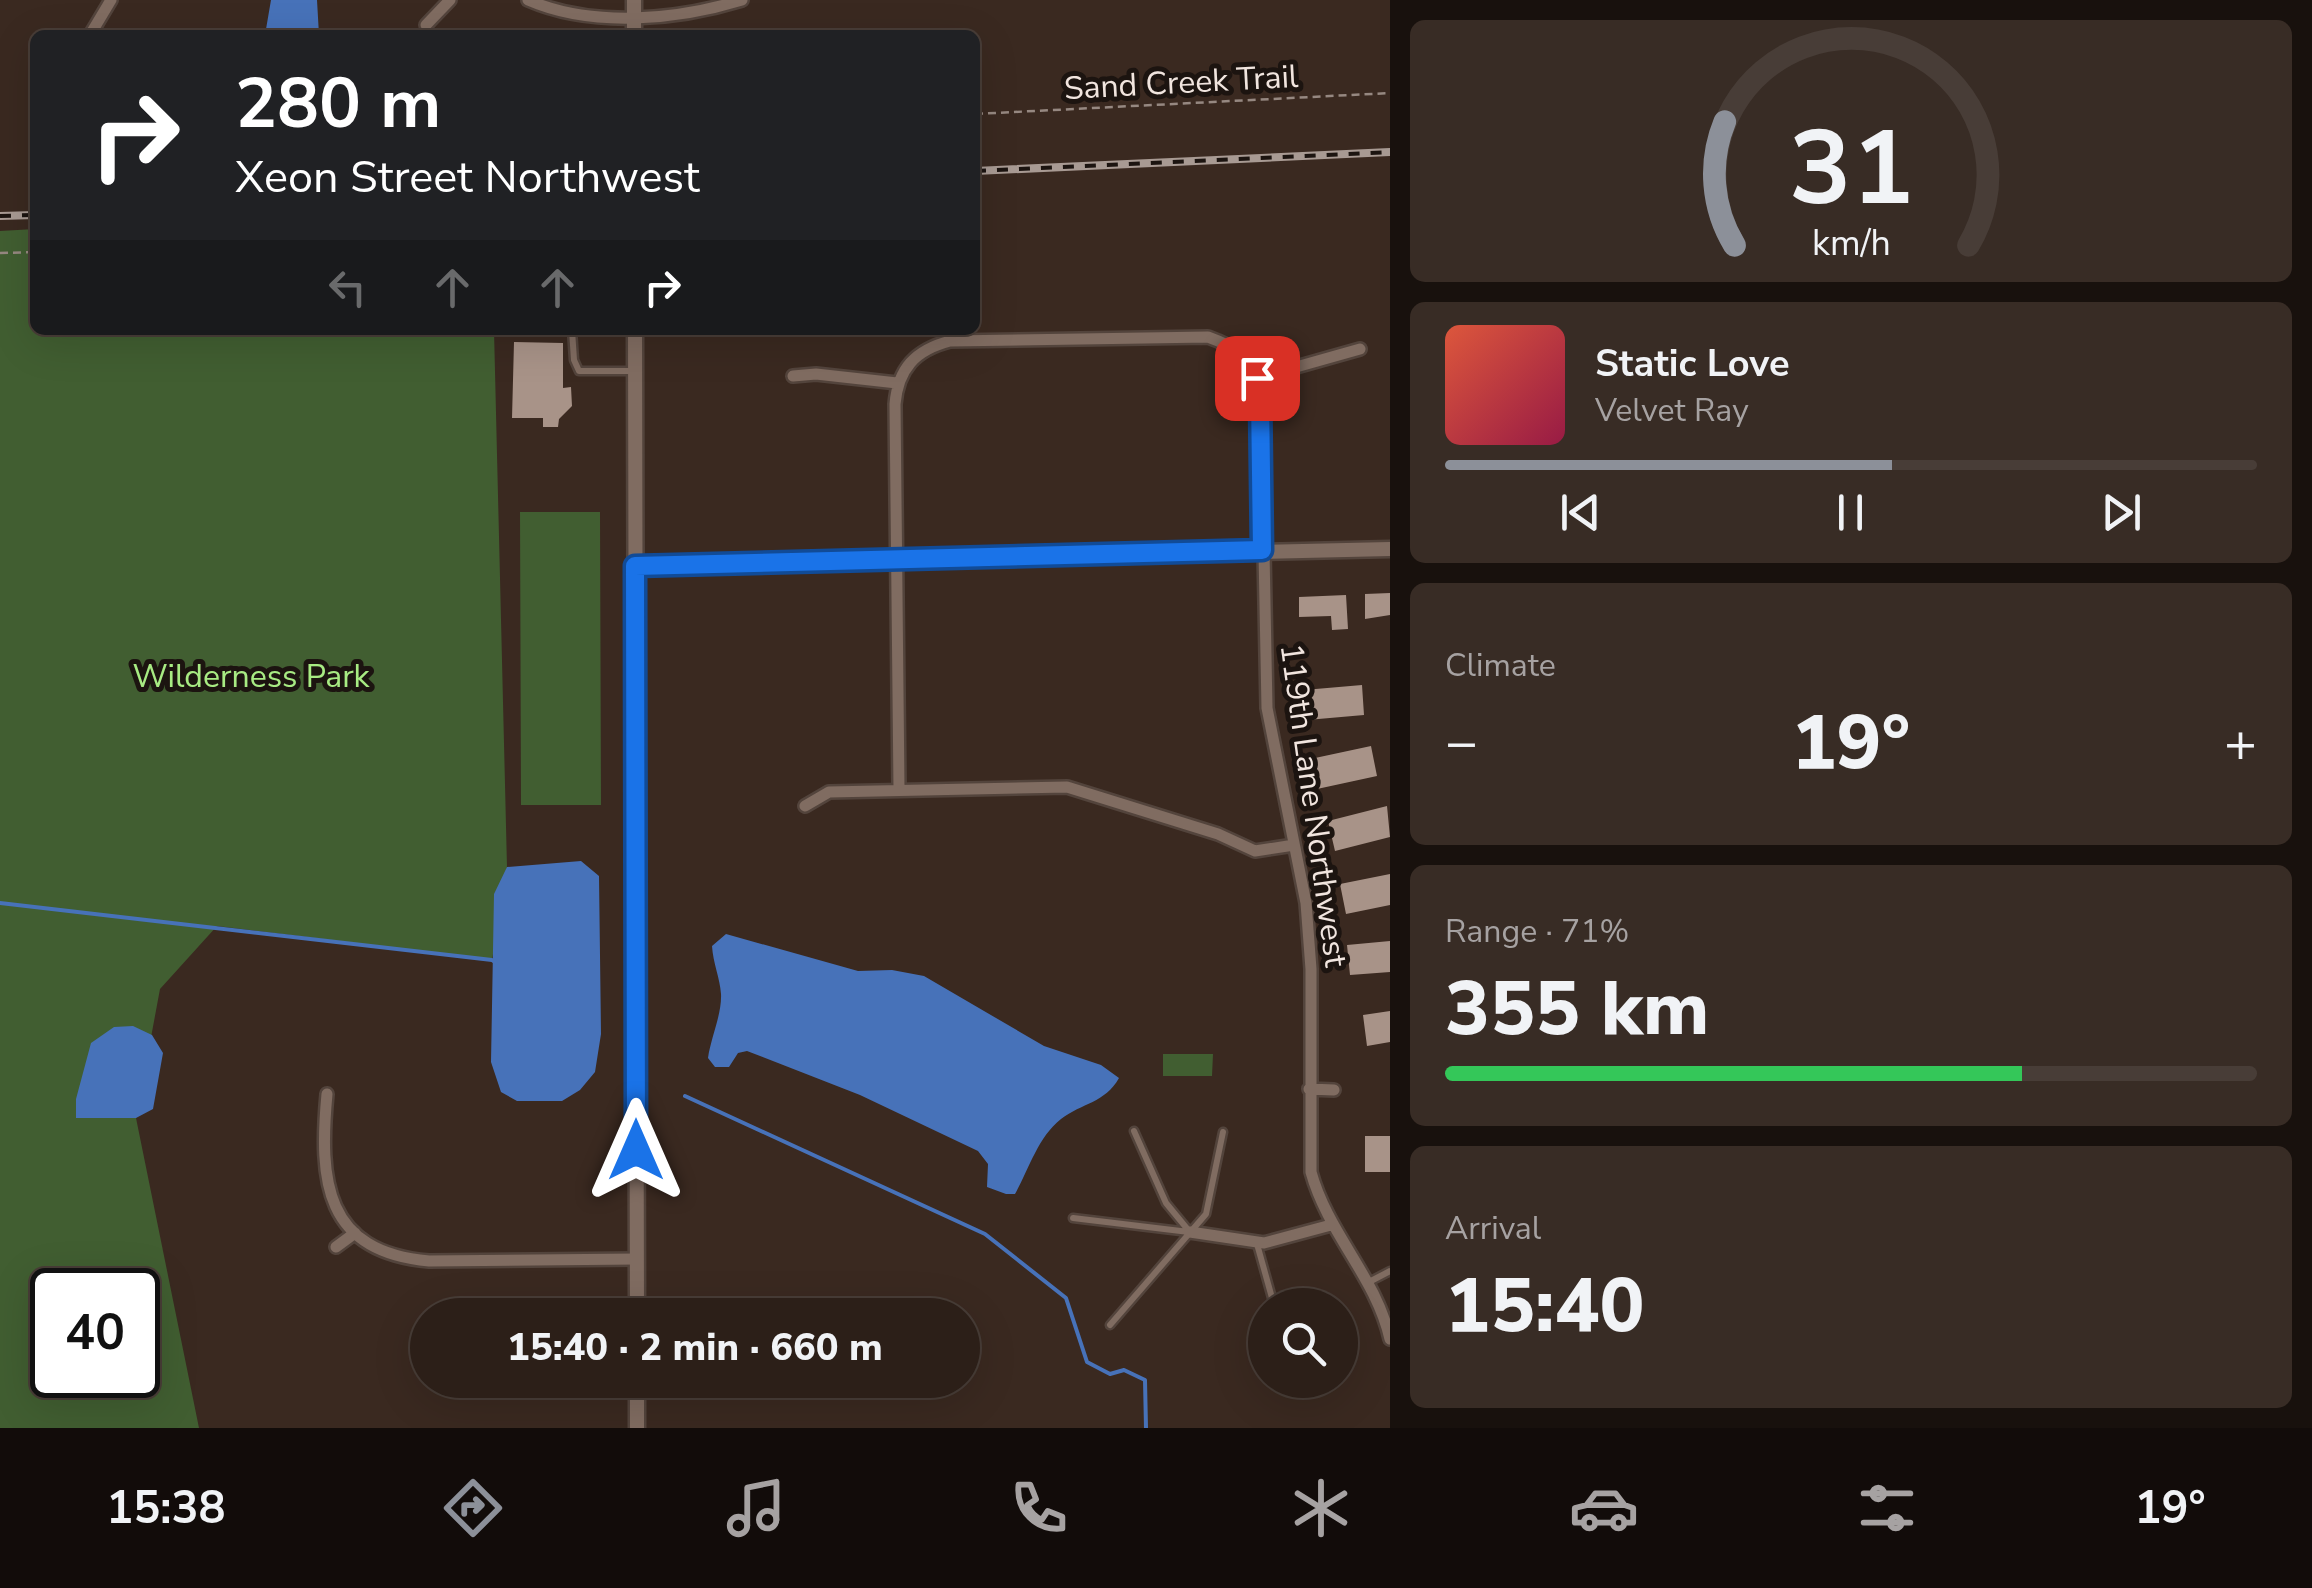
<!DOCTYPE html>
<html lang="en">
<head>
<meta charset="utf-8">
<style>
	:root { --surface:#2c1f18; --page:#382c25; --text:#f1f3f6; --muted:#a6a2a2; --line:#483d37; --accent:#8c9099 }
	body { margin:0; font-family:"Nunito Sans",sans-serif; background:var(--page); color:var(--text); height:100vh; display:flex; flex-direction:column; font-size:38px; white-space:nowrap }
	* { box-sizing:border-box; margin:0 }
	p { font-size:32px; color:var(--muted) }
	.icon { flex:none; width:55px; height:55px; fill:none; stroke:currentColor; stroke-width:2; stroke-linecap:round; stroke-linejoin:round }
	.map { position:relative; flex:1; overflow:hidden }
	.panel { display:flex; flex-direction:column; gap:20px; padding:20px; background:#18110d; width:922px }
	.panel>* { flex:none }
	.hud { position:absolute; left:30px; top:30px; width:950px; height:305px; border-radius:15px; box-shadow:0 10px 40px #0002,0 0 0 2px var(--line); background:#202124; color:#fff; overflow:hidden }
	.buttons { position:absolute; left:1248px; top:1288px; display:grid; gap:20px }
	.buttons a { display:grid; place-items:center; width:110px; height:110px; border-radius:50%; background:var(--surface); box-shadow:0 10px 40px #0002,0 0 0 2px var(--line); font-size:50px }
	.speed { position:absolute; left:30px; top:1268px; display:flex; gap:20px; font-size:50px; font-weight:700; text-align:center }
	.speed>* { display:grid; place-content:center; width:130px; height:130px; border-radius:50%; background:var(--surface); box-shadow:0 10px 40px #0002,0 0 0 2px var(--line); line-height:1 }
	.speed .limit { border:5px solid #111; border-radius:15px; background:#fff; color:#111 }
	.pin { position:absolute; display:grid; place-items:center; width:85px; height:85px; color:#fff; margin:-42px; border-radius:20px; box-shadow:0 5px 15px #0006 }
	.me { position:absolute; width:110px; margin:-55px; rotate:0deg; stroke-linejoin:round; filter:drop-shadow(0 0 8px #0008) }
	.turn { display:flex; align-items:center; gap:35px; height:210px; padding:0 40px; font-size:45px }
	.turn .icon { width:130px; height:130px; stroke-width:2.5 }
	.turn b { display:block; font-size:70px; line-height:85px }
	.lanes { display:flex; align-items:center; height:95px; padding:0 40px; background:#0003; justify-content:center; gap:50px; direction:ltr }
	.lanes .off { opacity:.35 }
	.big { font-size:75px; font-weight:800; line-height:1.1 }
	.panel .tile { flex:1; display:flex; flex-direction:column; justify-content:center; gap:15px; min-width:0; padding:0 35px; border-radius:15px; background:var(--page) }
	.panel .dial { align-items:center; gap:0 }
	.dial svg { height:260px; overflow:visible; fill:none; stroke:var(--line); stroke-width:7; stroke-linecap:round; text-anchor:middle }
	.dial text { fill:var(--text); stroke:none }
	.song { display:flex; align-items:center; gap:30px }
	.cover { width:120px; height:120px; border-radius:15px; background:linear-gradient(135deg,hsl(10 70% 55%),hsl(340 70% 35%)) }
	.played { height:10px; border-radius:5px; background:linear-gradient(90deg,var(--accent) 55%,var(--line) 55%) }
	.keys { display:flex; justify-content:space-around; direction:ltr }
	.heat { display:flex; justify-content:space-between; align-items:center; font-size:55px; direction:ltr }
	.charge { height:15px; border-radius:8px; background:linear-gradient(90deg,#34c759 71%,var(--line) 0) }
	.trip { position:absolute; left:410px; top:1298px; width:570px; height:100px; border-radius:50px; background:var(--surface); box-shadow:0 10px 40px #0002,0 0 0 2px var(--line); font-weight:800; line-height:100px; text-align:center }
	.menu { display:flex; height:160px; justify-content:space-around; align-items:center; background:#120c0a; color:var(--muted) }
	.menu .icon { width:70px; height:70px }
	.menu .selected { color:var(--accent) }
	.menu b { font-size:45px; color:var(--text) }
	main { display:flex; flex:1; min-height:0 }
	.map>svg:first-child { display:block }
	.green { fill:#415e31; fill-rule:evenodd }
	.water { fill:#4772b9 }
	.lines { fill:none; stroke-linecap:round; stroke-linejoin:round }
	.stream { stroke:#4772b9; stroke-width:4 }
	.building { fill:#a89388 }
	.service-casing { stroke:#53443c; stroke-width:11 }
	.minor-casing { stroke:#53443c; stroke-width:16 }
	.tertiary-casing { stroke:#53443c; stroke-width:19 }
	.path { stroke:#968881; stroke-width:2.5; stroke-dasharray:8 5; stroke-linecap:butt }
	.service { stroke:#806c61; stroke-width:6 }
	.minor { stroke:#806c61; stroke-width:11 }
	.tertiary { stroke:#806c61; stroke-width:14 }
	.rail-casing { stroke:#a89a93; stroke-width:8 }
	.rail { stroke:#1c1410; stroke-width:4; stroke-dasharray:11; stroke-linecap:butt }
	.route-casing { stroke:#114b97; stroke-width:25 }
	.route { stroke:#1a73e8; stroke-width:18 }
	.labels { text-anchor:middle; stroke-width:10; stroke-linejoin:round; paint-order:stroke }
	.street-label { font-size:32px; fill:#f1e5df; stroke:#1c1410 }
	.park-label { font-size:32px; fill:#a8eb83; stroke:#1c1410 }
</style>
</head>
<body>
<main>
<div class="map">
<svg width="1390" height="1428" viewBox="0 0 1390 1428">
	<rect width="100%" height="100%" fill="#3a2920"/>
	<path class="green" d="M35,229V330H494L507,867L492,960L217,926L160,989L136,1118L199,1428H0V231ZM52,1290H138V1375H52Z
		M520,512H600L601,805H521Z
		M1163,1054H1213L1212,1076H1163Z"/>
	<path class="water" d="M271,0H317L319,35H265Z
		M581,861L599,876L601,1034L595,1072L580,1090L562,1101H517L501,1092L491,1062L494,894L507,867Z
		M726,934L858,971L892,970L924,976L1044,1046L1101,1065L1119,1078C1105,1103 1082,1103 1061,1119C1038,1137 1029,1169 1015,1194H1006L987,1187L988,1164L978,1151L860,1095L747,1051L738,1053L729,1067H715L708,1058C711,1037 722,1014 721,994C720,978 713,963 712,946Z
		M133,1026L152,1035L163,1053L153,1109L136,1118H76V1099L91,1043L114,1027Z"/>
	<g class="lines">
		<path class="stream" d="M0,903L492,960L496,963
			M685,1096L985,1234L1066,1298L1087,1362L1110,1374L1124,1370L1145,1380L1146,1428"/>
	</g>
	<path class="building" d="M514,342L563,343V388L571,387L572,406L559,419L558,427H543V418H512Z
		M1390,593V615L1365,619V594Z
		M1346,595L1348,629L1332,630L1331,616L1299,617V597Z
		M1362,685L1364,715L1307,720L1304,690Z
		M1371,746L1377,776L1317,789L1315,780L1319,779L1315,758Z
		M1387,806L1390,837L1335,851L1328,821Z
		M1390,874V905L1346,914L1340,884Z
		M1390,941V972L1350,975L1347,945Z
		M1390,1011V1042L1367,1046L1363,1015Z
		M1365,1136H1390V1172H1365Z"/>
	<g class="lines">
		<defs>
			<path id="service" d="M572,330L574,360L579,371H635
				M1134,1131L1166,1203L1189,1231
				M1073,1218L1189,1232
				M1257,1244L1274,1305
				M1369,1282L1390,1271
				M1110,1325L1206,1214L1223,1132"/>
			<path id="minor" d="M528,0C592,28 677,20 742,0
				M426,25L450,0
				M90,35L111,0
				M793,376L816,374L897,383
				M1257,378L1261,396L1267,708L1306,903L1311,969V1172C1328,1234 1376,1277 1390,1339
				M899,789L895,404C898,369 915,350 950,341L1208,337C1235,347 1243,352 1257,378L1360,349
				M805,806L829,792L1067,787L1218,834L1255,851L1294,845
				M1309,1089L1334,1090
				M327,1094C319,1180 324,1252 429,1261L637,1259
				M1190,1232L1264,1243L1331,1225
				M336,1247L355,1233"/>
			<path id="tertiary" d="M634,0V35
				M635,330L637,1315
				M635,566L1390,549
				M637,1380V1428"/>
		</defs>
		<use href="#service" class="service-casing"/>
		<use href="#minor" class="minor-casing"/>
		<use href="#tertiary" class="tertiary-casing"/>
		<path class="path" d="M975,114L1390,93
			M0,253L35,252"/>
		<use href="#service" class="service"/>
		<use href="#minor" class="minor"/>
		<use href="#tertiary" class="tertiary"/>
		<defs>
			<path id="rail" d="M975,171L1390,152
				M0,216L35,215"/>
		</defs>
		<use href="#rail" class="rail-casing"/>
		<use href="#rail" class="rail"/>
	</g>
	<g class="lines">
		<defs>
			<path id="route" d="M636,1150L635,566L1262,550L1260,396L1257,378"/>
		</defs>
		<use href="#route" class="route-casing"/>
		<use href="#route" class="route"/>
	</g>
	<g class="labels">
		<g class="street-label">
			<text transform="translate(1181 82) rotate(-3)" y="11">Sand Creek Trail</text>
			<text transform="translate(1314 805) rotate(82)" y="11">119th Lane Northwest</text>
		</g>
		<g class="park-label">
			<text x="251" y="687">Wilderness Park</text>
		</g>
	</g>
</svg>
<div class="buttons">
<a><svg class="icon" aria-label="search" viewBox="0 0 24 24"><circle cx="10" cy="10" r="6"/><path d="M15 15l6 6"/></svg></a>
</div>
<div class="speed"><div class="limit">40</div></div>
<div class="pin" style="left:1257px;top:378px;background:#d93025"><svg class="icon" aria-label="arrive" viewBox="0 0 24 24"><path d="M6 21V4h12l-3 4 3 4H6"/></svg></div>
<svg class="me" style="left:636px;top:1150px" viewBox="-20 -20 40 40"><path d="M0-17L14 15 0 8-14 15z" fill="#1a73e8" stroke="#fff" stroke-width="4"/></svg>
<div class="trip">15:40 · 2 min · 660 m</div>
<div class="hud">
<div class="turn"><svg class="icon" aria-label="right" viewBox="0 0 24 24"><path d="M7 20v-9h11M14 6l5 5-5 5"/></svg><div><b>280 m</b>Xeon Street Northwest</div></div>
<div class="lanes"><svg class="icon off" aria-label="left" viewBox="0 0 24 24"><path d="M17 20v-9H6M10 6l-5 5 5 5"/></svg><svg class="icon off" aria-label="ahead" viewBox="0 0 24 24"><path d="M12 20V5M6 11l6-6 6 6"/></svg><svg class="icon off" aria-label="ahead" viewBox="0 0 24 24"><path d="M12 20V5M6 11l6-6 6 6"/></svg><svg class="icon" aria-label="right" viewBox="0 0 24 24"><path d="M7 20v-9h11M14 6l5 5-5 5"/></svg></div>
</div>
</div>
<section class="panel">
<div class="tile dial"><svg viewBox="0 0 100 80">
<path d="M14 69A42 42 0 1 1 86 69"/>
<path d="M14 69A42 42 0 0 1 11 31" stroke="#8c9099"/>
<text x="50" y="56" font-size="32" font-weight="700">31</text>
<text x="50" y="72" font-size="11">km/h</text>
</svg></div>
<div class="tile">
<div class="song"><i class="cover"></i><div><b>Static Love</b><p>Velvet Ray</p></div></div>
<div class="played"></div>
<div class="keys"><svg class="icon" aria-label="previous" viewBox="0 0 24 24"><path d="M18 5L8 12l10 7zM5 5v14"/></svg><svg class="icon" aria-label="pause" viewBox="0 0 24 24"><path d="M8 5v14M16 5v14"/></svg><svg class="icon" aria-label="next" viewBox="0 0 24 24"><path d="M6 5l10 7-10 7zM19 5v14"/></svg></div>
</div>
<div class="tile"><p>Climate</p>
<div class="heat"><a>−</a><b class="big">19°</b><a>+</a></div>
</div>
<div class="tile"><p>Range · 71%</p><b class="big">355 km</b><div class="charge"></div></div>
<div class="tile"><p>Arrival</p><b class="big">15:40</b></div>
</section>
</main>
<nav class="menu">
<b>15:38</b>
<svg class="icon selected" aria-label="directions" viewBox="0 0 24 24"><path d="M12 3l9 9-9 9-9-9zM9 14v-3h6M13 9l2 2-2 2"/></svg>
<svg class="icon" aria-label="music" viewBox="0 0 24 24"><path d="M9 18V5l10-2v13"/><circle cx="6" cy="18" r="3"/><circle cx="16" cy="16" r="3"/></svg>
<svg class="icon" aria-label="phone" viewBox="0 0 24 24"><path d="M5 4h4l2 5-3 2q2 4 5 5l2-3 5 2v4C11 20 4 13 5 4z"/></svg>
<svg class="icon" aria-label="climate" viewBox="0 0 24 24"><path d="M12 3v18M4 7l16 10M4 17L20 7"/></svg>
<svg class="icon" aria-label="car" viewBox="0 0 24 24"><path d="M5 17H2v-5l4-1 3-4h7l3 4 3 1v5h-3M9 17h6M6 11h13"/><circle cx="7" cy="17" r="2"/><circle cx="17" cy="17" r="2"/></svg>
<svg class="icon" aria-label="filters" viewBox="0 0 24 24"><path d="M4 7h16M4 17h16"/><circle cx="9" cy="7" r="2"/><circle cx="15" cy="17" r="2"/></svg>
<b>19°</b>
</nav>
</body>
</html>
